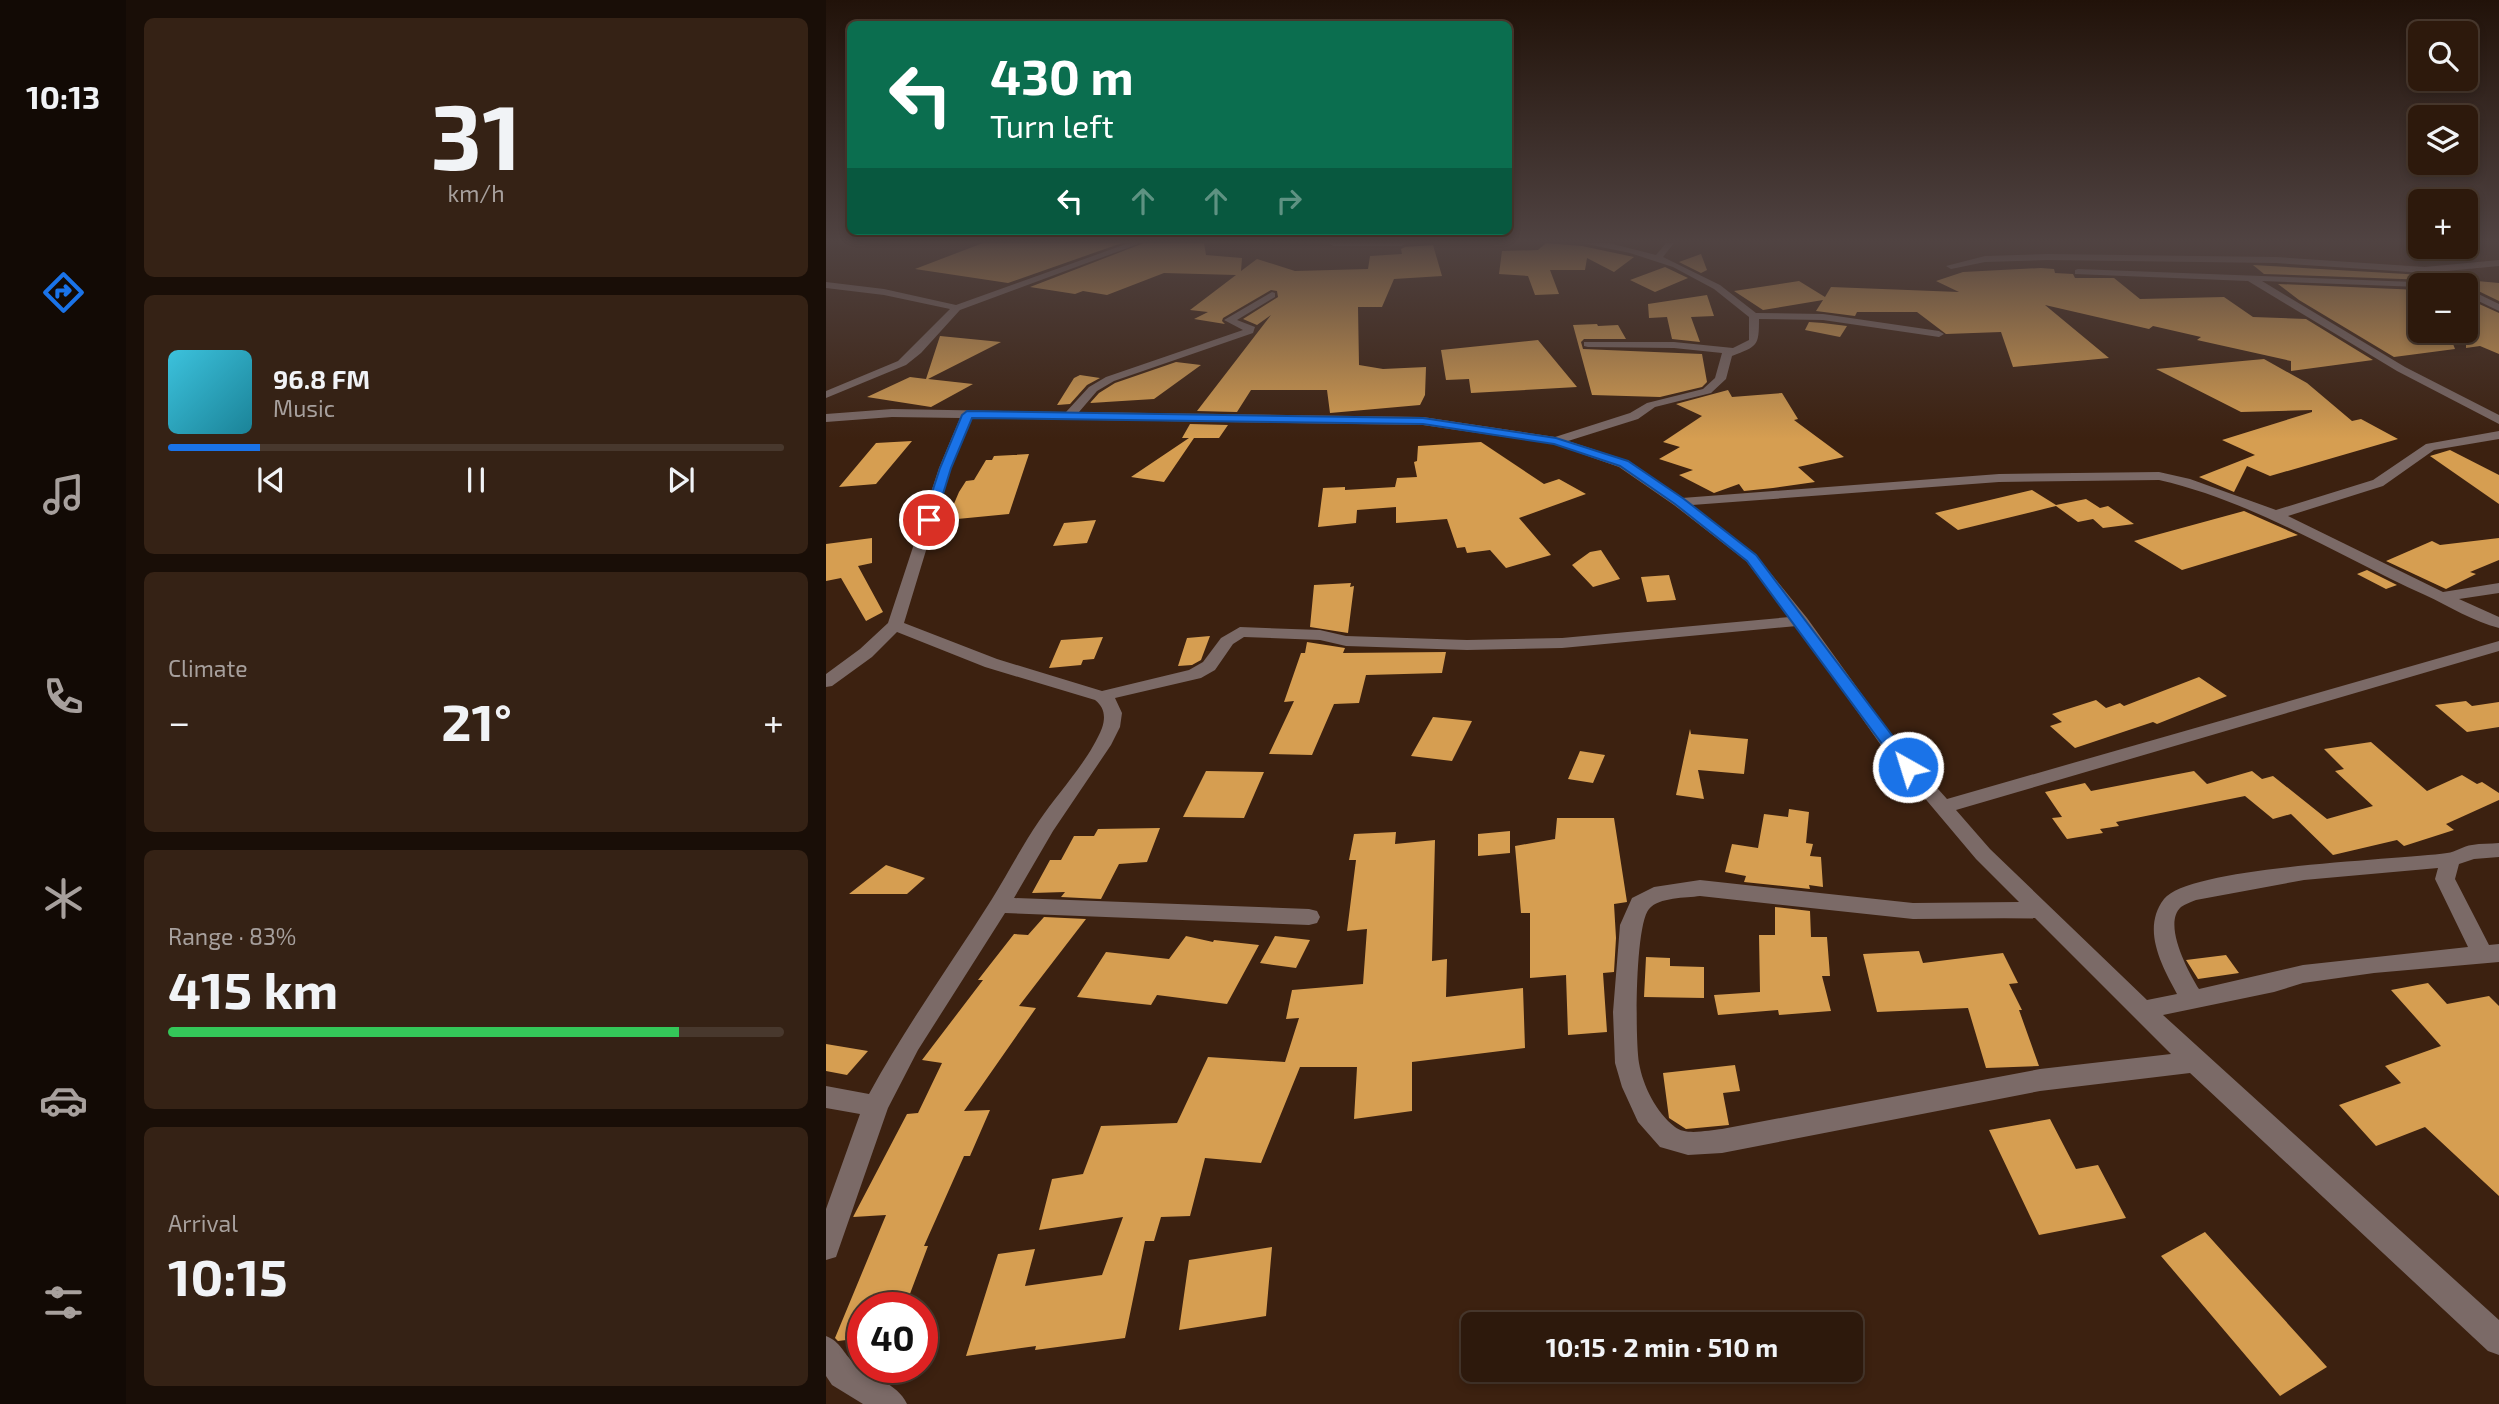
<!DOCTYPE html>
<html lang="en">
<head>
<meta charset="utf-8">
<style>
	:root { --surface:#2d190c; --page:#352215; --text:#f1f3f6; --muted:#a7a09d; --line:#48382d; --accent:#1a73e8 }
	body { margin:0; font-family:"Exo 2",sans-serif; background:var(--page); color:var(--text); height:100vh; display:flex; flex-direction:column; font-size:26px; white-space:nowrap }
	* { box-sizing:border-box; margin:0 }
	p { font-size:23px; color:var(--muted) }
	.icon { flex:none; width:38px; height:38px; fill:none; stroke:currentColor; stroke-width:2; stroke-linecap:round; stroke-linejoin:round }
	.map { position:relative; flex:1; overflow:hidden }
	.side { display:flex; flex-direction:column; gap:18px; padding:18px; background:#190e07; width:700px }
	.side>* { flex:none }
	.guide { position:absolute; left:21px; top:21px; width:665px; height:214px; border-radius:10px; box-shadow:0 4px 10px #0003,0 0 0 2px var(--line); background:#0b6e4f; color:#fff; overflow:hidden }
	.fabs { position:absolute; left:1582px; top:21px; display:grid; gap:14px }
	.fabs a { display:grid; place-items:center; width:70px; height:70px; border-radius:10px; background:var(--surface); box-shadow:0 4px 10px #0003,0 0 0 2px var(--line); font-size:35px }
	.speed { position:absolute; left:21px; top:1292px; display:flex; gap:14px; font-size:35px; font-weight:700; text-align:center }
	.speed>* { display:grid; place-content:center; width:91px; height:91px; border-radius:50%; background:var(--surface); box-shadow:0 4px 10px #0003,0 0 0 2px var(--line); line-height:1 }
	.speed .limit { border:10px solid #d22; background:#fff; color:#111 }
	.pin { position:absolute; display:grid; place-items:center; width:60px; height:60px; color:#fff; margin:-30px; border:4px solid #fff; border-radius:50%; box-shadow:0 2px 7px #0007 }
	.me { position:absolute; width:77px; margin:-38px; rotate:321deg; stroke-linejoin:round; filter:drop-shadow(0 0 5px #0008) }
	.turn { display:flex; align-items:center; gap:24px; height:147px; padding:0 28px; font-size:32px }
	.turn .icon { width:91px; height:91px; stroke-width:2.5 }
	.turn b { display:block; font-size:49px; line-height:60px }
	.lanes { display:flex; align-items:center; height:66px; padding:0 28px; background:#0003; justify-content:center; gap:35px; direction:ltr }
	.lanes .off { opacity:.35 }
	.big { font-size:52px; font-weight:700; line-height:1.1 }
	.side .card { flex:1; display:flex; flex-direction:column; justify-content:center; gap:10px; min-width:0; padding:0 24px; border-radius:10px; background:var(--page) }
	.side .dial { align-items:center; gap:0 }
	.dial b { font-size:91px; line-height:1 }
	.song { display:flex; align-items:center; gap:21px }
	.cover { width:84px; height:84px; border-radius:10px; background:linear-gradient(135deg,hsl(190 70% 55%),hsl(190 70% 35%)) }
	.played { height:7px; border-radius:4px; background:linear-gradient(90deg,var(--accent) 15%,var(--line) 15%) }
	.keys { display:flex; justify-content:space-around; direction:ltr }
	.heat { display:flex; justify-content:space-between; align-items:center; font-size:38px; direction:ltr }
	.charge { height:10px; border-radius:5px; background:linear-gradient(90deg,#34c759 83%,var(--line) 0) }
	.trip { position:absolute; left:635px; top:1312px; width:402px; height:70px; border-radius:10px; background:var(--surface); box-shadow:0 4px 10px #0003,0 0 0 2px var(--line); font-weight:700; line-height:70px; text-align:center }
	main { display:flex; flex:1; min-height:0 }
	.menu { display:flex; flex-direction:column; width:126px; justify-content:space-around; align-items:center; background:#120a05; color:var(--muted) }
	.menu .icon { width:49px; height:49px }
	.menu .selected { color:var(--accent) }
	.menu b { font-size:32px; color:var(--text) }
	.map>svg:first-child { display:block }
	.building { fill:#d69e51 }
	.lines { fill:none; stroke-linecap:round; stroke-linejoin:round }
	.minor { fill:#7b6a67; fill-rule:evenodd }
	.route { fill:#1a73e8; stroke:#114b97; stroke-width:2 }
</style>
</head>
<body>
<main>
<nav class="menu">
<b>10:13</b>
<svg class="icon selected" aria-label="directions" viewBox="0 0 24 24"><path d="M12 3l9 9-9 9-9-9zM9 14v-3h6M13 9l2 2-2 2"/></svg>
<svg class="icon" aria-label="music" viewBox="0 0 24 24"><path d="M9 18V5l10-2v13"/><circle cx="6" cy="18" r="3"/><circle cx="16" cy="16" r="3"/></svg>
<svg class="icon" aria-label="phone" viewBox="0 0 24 24"><path d="M5 4h4l2 5-3 2q2 4 5 5l2-3 5 2v4C11 20 4 13 5 4z"/></svg>
<svg class="icon" aria-label="climate" viewBox="0 0 24 24"><path d="M12 3v18M4 7l16 10M4 17L20 7"/></svg>
<svg class="icon" aria-label="car" viewBox="0 0 24 24"><path d="M5 17H2v-5l4-1 3-4h7l3 4 3 1v5h-3M9 17h6M6 11h13"/><circle cx="7" cy="17" r="2"/><circle cx="17" cy="17" r="2"/></svg>
<svg class="icon" aria-label="filters" viewBox="0 0 24 24"><path d="M4 7h16M4 17h16"/><circle cx="9" cy="7" r="2"/><circle cx="15" cy="17" r="2"/></svg>
</nav>
<section class="side">
<div class="card dial"><b>31</b><p>km/h</p></div>
<div class="card">
<div class="song"><i class="cover"></i><div><b>96.8 FM</b><p>Music</p></div></div>
<div class="played"></div>
<div class="keys"><svg class="icon" aria-label="previous" viewBox="0 0 24 24"><path d="M18 5L8 12l10 7zM5 5v14"/></svg><svg class="icon" aria-label="pause" viewBox="0 0 24 24"><path d="M8 5v14M16 5v14"/></svg><svg class="icon" aria-label="next" viewBox="0 0 24 24"><path d="M6 5l10 7-10 7zM19 5v14"/></svg></div>
</div>
<div class="card"><p>Climate</p>
<div class="heat"><a>−</a><b class="big">21°</b><a>+</a></div>
</div>
<div class="card"><p>Range · 83%</p><b class="big">415 km</b><div class="charge"></div></div>
<div class="card"><p>Arrival</p><b class="big">10:15</b></div>
</section>
<div class="map">
<svg width="1673" height="1404" viewBox="0 0 1673 1404">
	<rect width="100%" height="100%" fill="#3c2110"/>
	<path class="building" d="M157,243H296L182,283L89,269Z
		M318,243H378L380,255L416,258L415,271L431,259L469,271L542,269L544,256L576,254L575,249L579,247L607,245L616,276L568,279L556,307H532L533,365L557,369L600,367L599,395L594,405L504,413L501,390H425L411,412L371,411L445,315L431,325L417,319L452,297L451,291L445,290L397,318L396,321L399,324L368,319L382,312L364,310L410,275L338,273L281,295L257,291L249,294L204,287Z
		M720,243L756,246L808,257L788,272L761,258L759,270H724L733,294L709,295L702,276L673,274L676,251L712,250Z
		M875,254L881,270L875,273L853,262Z
		M1427,265L1580,274L1601,276L1603,280L1438,274Z
		M839,267L862,278L829,292L804,280Z
		M1215,268L1228,269L1229,273L1247,274L1249,278H1288L1314,299L1398,297L1427,317L1480,319L1547,360L1465,371V361L1371,340L1375,337L1327,326L1323,329L1219,305L1283,358L1187,367L1175,332L1120,334L1091,312H1031L1029,316L990,311L997,300L937,310L908,291L973,281L999,297L1005,287L1133,292L1110,281L1137,272Z
		M1640,280L1673,283V301L1640,285Z
		M1452,284L1594,290V331H1622L1629,349L1568,357L1473,300Z
		M881,295L888,316L865,317L874,342L846,339L841,317L823,318L822,304Z
		M1640,298L1673,313V354L1654,346L1640,348Z
		M983,322L997,323L1021,326L1014,337L979,330Z
		M771,324L772,326L792,325L800,339H758L755,342L757,349L876,354L881,382L876,387L834,397L766,395L747,325Z
		M114,336L175,342L102,379L147,384L105,407L41,397L84,377L100,379Z
		M712,340L751,387L645,393L643,379L620,380L615,350Z
		M1438,359L1481,383L1526,421L1535,419L1572,439L1444,476L1421,466L1408,492L1373,477L1429,455L1396,440L1486,412V410L1415,412L1330,369Z
		M350,362L375,365L328,399L264,403L273,393L289,383Z
		M254,375L274,378L261,385L244,404L231,405L248,378Z
		M902,390L906,397L956,393L972,419L968,420L1018,457L972,467L989,482L947,488L918,491L913,484L888,493L853,475L867,470L833,459L854,447L837,442L876,416L850,404Z
		M364,424L402,425L393,438H368L338,482L305,477L363,438H356Z
		M86,441L50,484L13,487L50,443Z
		M655,442L718,484L733,479L760,494L693,518L725,555L680,568L664,550L641,553L639,547L631,548L621,519L570,523V507L531,510L530,523L492,527L497,488L519,487V490L569,487L571,478L591,477L588,462L591,461L592,446Z
		M1624,450L1673,475V504L1604,456Z
		M203,454L183,514L121,520L133,492L140,481L148,480L160,460H166L168,456Z
		M1206,490L1230,505L1260,499L1274,508L1282,506L1308,524L1277,528L1267,519L1252,522L1230,506L1132,530L1109,513Z
		M1418,511L1472,535L1356,570L1308,541Z
		M270,520L261,543L227,546L238,523Z
		M46,538V563L32,566L57,612L40,621L15,578L0,581V544Z
		M1673,538V560L1644,572L1650,574L1620,589L1560,561L1606,541L1614,545Z
		M775,550L794,579L767,587L746,565L764,552Z
		M1541,570L1571,585L1560,589L1531,574Z
		M843,575L850,600L821,602L815,577Z
		M525,583L524,587L528,586L522,633L484,627L488,585Z
		M384,636L375,660L366,665L352,666L361,638Z
		M277,637L268,659L257,660L255,665L223,668L235,640Z
		M481,642L519,648L517,653L620,652L616,673L540,675L533,703L508,704L486,755L443,754L468,701L458,702L475,653H479Z
		M1373,677L1401,696L1331,724L1327,722L1249,748L1224,726L1236,722L1226,714L1270,700L1280,708L1294,703L1298,706Z
		M1640,701L1646,706L1673,702V727L1641,732L1609,705Z
		M607,717L646,721L626,761L585,756Z
		M864,729L865,734L922,739L918,774L872,770L878,799L850,795Z
		M1545,742L1601,791L1636,775L1651,784L1656,782L1673,793V800L1620,824L1628,830L1578,846L1571,840L1507,855L1465,814L1447,819L1419,796L1290,822L1293,826L1274,829L1277,833L1241,839L1226,818L1236,817L1219,792L1259,783L1265,791L1368,771L1381,784L1426,771L1436,779L1447,776L1501,819L1547,806L1509,771L1518,769L1498,749Z
		M754,751L779,755L767,783L742,779Z
		M380,771L438,772L418,818L357,817Z
		M963,809L983,812L980,843L987,844L984,856L995,857L997,887L983,885L984,889L918,882L920,876L899,872L906,844L932,848L938,814L962,817Z
		M731,818H788L801,902L788,904L790,938L788,972L777,973L781,1032L742,1035L740,975L704,978V913H695L689,846L729,839Z
		M334,828L321,862L293,864L275,899L235,897L239,892L206,893L224,860H235L248,836H268L272,829Z
		M684,831V853L652,856V834Z
		M570,832L569,844L609,840L606,961L621,959L620,997L697,988L699,1048L586,1062V1111L528,1119L531,1067H474L435,1163L379,1158L364,1216L335,1217L328,1241H319L299,1338L209,1350L210,1346L140,1356L172,1254L209,1249L199,1286L276,1275L297,1217L213,1230L226,1179L257,1174L275,1126L351,1123L382,1057L459,1062L473,1018L460,1019L466,990L537,984L541,929L521,931L530,860H523L528,834Z
		M60,865L99,878L81,894H23Z
		M949,907L984,911L985,937H1001L1004,976H996L1005,1011L953,1015L952,1010L892,1015L888,995L934,992L933,935H949Z
		M218,917L260,919L193,1006L210,1008L138,1111L164,1110L144,1156H138L98,1246H102L79,1307H37V1338L12,1341L9,1338L60,1215L27,1217L81,1114L92,1113L116,1063L96,1060L157,980H152L188,934L202,935Z
		M360,936L387,942L388,940L433,945L401,1004L331,995L325,1005L251,997L280,952L343,959Z
		M449,936L484,940L470,968L434,963Z
		M1093,951L1097,963L1177,953L1192,983L1183,984L1196,1010H1193L1213,1066L1160,1068L1142,1008L1051,1012L1037,954Z
		M1400,955L1413,973L1372,979L1360,960Z
		M820,957L844,958V966L878,967V998L818,997Z
		M1602,983L1621,1004L1663,996L1673,1006V1196L1599,1127L1550,1146L1513,1105L1575,1083L1559,1066L1615,1046L1565,990Z
		M0,1044L42,1051L21,1075L0,1071Z
		M909,1065L914,1091L897,1093L903,1125L860,1129L843,1118L837,1073Z
		M1224,1119L1250,1169L1272,1165L1300,1218L1213,1235L1163,1130Z
		M1379,1232L1501,1367L1454,1396L1335,1256Z
		M446,1247L440,1316L353,1330L363,1260Z"/>
	<g class="lines">
		<path class="minor" d="M303,243H315L134,310L95,353L80,365L0,398V391L72,361L124,309L58,295L0,288V282L58,289L130,305Z
			M503,243H580L576,246H507Z
			M756,243H783L830,255L840,243H848L837,257L894,285L930,313L997,314L1113,331L1118,334L1113,337L997,320L933,319C933,347 931,346 906,356L900,379L885,393L829,407L812,419L742,441L803,461L856,498L1173,474L1333,472L1364,479L1450,510L1547,480L1600,444L1673,431V439L1608,450L1557,486L1462,516L1617,592L1673,583V593L1633,599L1673,617V628C1648,622 1623,606 1599,595C1511,555 1429,502 1333,480L1173,482L866,505L930,555L981,618L1071,743L1121,799L1673,641V651L1130,810L1164,849L1321,1000L1351,994C1336,966 1315,929 1338,899C1364,866 1572,860 1621,853C1630,852 1637,846 1646,845C1655,843 1664,844 1673,843V857L1648,859L1633,864L1629,879L1663,945L1673,944V962L1548,973L1477,983L1448,992L1337,1015L1673,1320V1355L1662,1351L1364,1073L1214,1091L896,1153L862,1155L834,1147L812,1122L796,1087L789,1063L787,1012L794,925L806,898L828,887L874,880L1087,903L1193,902L1150,859L1059,751L971,626L736,648L641,650L520,646L494,640L418,637L407,644L389,670L375,678L289,698L296,713L294,727L285,745L227,831L188,898L483,909L491,911L494,917L491,923L483,925L179,913L92,1050L62,1108L10,1257L0,1260V1209L34,1114L0,1108V1086L43,1094C80,1026 125,964 166,899C182,873 196,846 213,821C232,793 264,759 276,728C280,716 278,707 269,700L159,667L71,632L46,657L6,686L0,687V674L34,649L62,623L113,468L134,418L66,417L0,422V414L66,409L240,412L263,387L280,377L417,330L398,320L446,292L449,293V297L411,320L429,327L427,333L288,381L271,391L253,412L597,417L729,437L804,413L821,403L877,389L889,378L896,353L848,348L762,347L758,346V342H848L907,348L923,340V317L888,289L847,267L804,253ZM146,418L597,425L728,444L793,467L848,505L920,561L964,617L736,638L641,640L520,636L494,630L414,627L395,638L377,662L363,670L276,691L171,659L78,623L125,468ZM1612,868L1609,879L1642,947L1477,965L1373,989C1363,973 1336,924 1355,907C1359,904 1365,902 1370,900L1478,880ZM874,896L1087,919L1209,918L1345,1054L1214,1069L896,1129C883,1130 860,1136 849,1127C830,1112 817,1086 813,1063C809,1039 809,925 823,909C833,897 860,898 874,896Z
			M1221,254L1450,257L1599,267L1673,260V266L1599,273L1450,263L1221,260L1159,262L1125,269L1120,266L1159,256Z
			M1252,269L1614,283L1616,285L1594,287L1436,281L1579,367L1673,415V424L1571,371L1422,281L1249,274V270Z
			M1640,288L1673,304V311L1640,295Z
			M0,1336C15,1342 17,1353 28,1363C45,1379 71,1382 81,1404H37L6,1385L0,1376Z"/>
	</g>
	<linearGradient id="sky" x2="0" y2="1"><stop stop-color="#211209"/><stop offset="0.55" stop-color="#504342"/><stop offset="1" stop-color="#504342" stop-opacity="0"/></linearGradient>
	<rect width="1673" height="439" fill="url(#sky)"/>
	<path class="route" d="M141,411L597,418L730,438L802,461L858,499L930,555L1090,767L1088,771H1076L921,561L849,504L794,466L728,444L597,424L146,418L125,468L109,520L103,524L98,523L97,520L114,468L136,415Z"/>
</svg>
<div class="fabs">
<a><svg class="icon" aria-label="search" viewBox="0 0 24 24"><circle cx="10" cy="10" r="6"/><path d="M15 15l6 6"/></svg></a>
<a><svg class="icon" aria-label="layers" viewBox="0 0 24 24"><path d="M12 4l9 5-9 5-9-5zM3 14l9 5 9-5"/></svg></a>
<a>+</a>
<a>−</a>
</div>
<div class="speed"><div class="limit">40</div></div>
<div class="pin" style="left:103px;top:520px;background:#d93025"><svg class="icon" aria-label="arrive" viewBox="0 0 24 24"><path d="M6 21V4h12l-3 4 3 4H6"/></svg></div>
<svg class="me" style="left:1082px;top:767px" viewBox="-20 -20 40 40"><circle r="17" fill="#1a73e8" stroke="#fff" stroke-width="3"/><path d="M0-11L8 9 0 5-8 9z" fill="#fff"/></svg>
<div class="trip">10:15 · 2 min · 510 m</div>
<div class="guide">
<div class="turn"><svg class="icon" aria-label="left" viewBox="0 0 24 24"><path d="M17 20v-9H6M10 6l-5 5 5 5"/></svg><div><b>430 m</b>Turn left</div></div>
<div class="lanes"><svg class="icon" aria-label="left" viewBox="0 0 24 24"><path d="M17 20v-9H6M10 6l-5 5 5 5"/></svg><svg class="icon off" aria-label="ahead" viewBox="0 0 24 24"><path d="M12 20V5M6 11l6-6 6 6"/></svg><svg class="icon off" aria-label="ahead" viewBox="0 0 24 24"><path d="M12 20V5M6 11l6-6 6 6"/></svg><svg class="icon off" aria-label="right" viewBox="0 0 24 24"><path d="M7 20v-9h11M14 6l5 5-5 5"/></svg></div>
</div>
</div>
</main>
</body>
</html>
